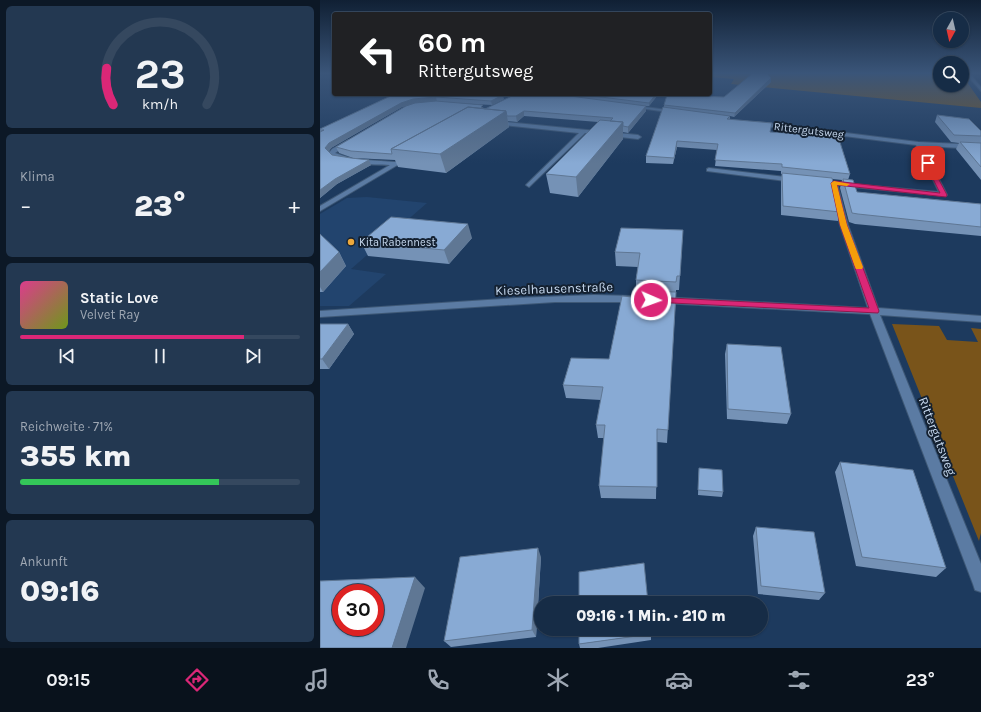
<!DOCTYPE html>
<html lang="de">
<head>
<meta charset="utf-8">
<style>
	:root { --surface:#162c46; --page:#233851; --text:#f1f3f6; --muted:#9ea7b3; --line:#35485f; --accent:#db2777 }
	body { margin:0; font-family:Karla,sans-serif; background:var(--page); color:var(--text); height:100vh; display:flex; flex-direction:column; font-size:15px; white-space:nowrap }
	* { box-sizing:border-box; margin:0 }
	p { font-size:13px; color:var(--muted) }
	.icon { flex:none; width:22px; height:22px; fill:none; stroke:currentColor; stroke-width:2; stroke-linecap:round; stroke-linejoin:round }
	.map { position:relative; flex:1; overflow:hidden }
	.drawer { display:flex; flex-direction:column; gap:6px; padding:6px; background:#0c1826; width:320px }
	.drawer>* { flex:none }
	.guide { position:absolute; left:12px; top:12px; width:380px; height:84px; border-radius:4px; box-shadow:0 1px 3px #0004,0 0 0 1px var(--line); background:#202124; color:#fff; overflow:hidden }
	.needle { width:26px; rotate:188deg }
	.tools { position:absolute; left:613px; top:12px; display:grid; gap:8px }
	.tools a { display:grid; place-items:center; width:36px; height:36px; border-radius:50%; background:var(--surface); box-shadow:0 1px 3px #0004,0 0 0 1px var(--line); font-size:20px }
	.speed { position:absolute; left:12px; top:584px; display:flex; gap:8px; font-size:20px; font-weight:700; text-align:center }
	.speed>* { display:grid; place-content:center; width:52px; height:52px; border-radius:50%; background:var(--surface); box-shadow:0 1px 3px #0004,0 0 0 1px var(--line); line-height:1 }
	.speed .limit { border:6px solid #d22; background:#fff; color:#111 }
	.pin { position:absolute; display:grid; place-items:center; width:34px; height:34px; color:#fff; margin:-17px; border-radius:8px; box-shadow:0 2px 6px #0006 }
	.me { position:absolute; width:44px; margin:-22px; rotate:92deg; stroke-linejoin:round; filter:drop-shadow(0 0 3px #0008) }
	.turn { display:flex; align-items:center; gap:14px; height:84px; padding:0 20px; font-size:18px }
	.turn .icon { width:52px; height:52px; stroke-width:2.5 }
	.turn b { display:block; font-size:28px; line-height:34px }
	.big { font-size:30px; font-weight:800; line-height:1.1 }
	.drawer .tile { flex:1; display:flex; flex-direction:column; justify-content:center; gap:6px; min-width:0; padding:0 14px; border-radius:6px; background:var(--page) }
	.drawer .dial { align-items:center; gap:0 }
	.dial svg { height:104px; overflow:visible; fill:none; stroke:var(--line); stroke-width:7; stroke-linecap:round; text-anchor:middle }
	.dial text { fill:var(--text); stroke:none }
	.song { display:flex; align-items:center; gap:12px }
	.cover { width:48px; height:48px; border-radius:6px; background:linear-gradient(135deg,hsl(330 70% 55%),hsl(80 70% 35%)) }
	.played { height:4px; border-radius:2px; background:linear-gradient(90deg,var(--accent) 80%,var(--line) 80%) }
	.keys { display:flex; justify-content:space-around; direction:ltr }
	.heat { display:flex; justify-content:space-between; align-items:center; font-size:22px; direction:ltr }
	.charge { height:6px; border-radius:3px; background:linear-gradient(90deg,#34c759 71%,var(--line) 0) }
	.trip { position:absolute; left:214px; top:596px; width:234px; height:40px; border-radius:20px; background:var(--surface); box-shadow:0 1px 3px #0004,0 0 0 1px var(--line); font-weight:800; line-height:40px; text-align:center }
	.tabs { display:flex; height:64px; justify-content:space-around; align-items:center; background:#09121c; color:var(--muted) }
	.tabs .icon { width:28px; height:28px }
	.tabs .active { color:var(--accent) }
	.tabs b { font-size:18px; color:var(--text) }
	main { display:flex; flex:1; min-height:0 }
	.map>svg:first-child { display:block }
	.built { fill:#22446e }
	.green { fill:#79541a }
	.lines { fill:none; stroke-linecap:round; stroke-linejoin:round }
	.street-casing { stroke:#3e5876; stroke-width:2 }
	.secondary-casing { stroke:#3e5876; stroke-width:2 }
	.street { fill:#5b7ba3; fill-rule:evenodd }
	.secondary { fill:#5b7ba3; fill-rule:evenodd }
	.wall { fill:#7592b6 }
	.shaded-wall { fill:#5f7794 }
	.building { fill:#88aad4; stroke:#5f7794; fill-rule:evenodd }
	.route { fill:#db2777; stroke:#8e194d }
	.slow { fill:#f59e0b }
	.poi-dot { fill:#eda83b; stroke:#142131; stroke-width:1.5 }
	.labels { text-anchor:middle; stroke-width:4; stroke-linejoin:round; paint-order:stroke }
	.far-street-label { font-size:11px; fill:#c8daf0; stroke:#142131 }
	.far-poi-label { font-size:11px; fill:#c8daf0; stroke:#142131; text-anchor:start }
	.street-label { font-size:13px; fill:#c8daf0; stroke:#142131 }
</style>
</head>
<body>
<main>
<section class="drawer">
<div class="tile dial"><svg viewBox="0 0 100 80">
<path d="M14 69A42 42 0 1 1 86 69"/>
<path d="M14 69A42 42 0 0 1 9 41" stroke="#db2777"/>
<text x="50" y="56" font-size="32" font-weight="700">23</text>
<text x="50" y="72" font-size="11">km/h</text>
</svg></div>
<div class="tile"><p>Klima</p>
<div class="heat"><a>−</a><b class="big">23°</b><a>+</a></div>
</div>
<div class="tile">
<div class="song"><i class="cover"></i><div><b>Static Love</b><p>Velvet Ray</p></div></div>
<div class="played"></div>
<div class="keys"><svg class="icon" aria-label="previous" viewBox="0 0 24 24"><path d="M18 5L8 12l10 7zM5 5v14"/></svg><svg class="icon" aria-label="pause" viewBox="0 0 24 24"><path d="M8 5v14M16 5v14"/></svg><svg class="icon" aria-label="next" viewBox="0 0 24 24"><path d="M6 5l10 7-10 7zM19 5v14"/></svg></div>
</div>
<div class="tile"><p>Reichweite · 71%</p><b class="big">355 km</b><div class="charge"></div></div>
<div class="tile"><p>Ankunft</p><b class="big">09:16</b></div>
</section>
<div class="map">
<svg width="661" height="648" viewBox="0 0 661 648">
	<rect width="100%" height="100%" fill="#1d3a5e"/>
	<path class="built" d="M47,197L107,203L31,269L66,274L29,306H0V214L27,198Z"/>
	<path class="green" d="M390,73H620V85H642V75L661,102V108L411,84L414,79L390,77Z
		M572,324L619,326L627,340L658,342L651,328L661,329V533L659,541Z"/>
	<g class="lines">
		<defs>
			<path id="street" d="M310,105L355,111L357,112L355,113L312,107Z
				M175,121L318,135L321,137L318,139L265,133L209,187L206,185L207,184L259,133L173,124L172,123Z
				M438,122L598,142L661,145V149L602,146L627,195L626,196L522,186L519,184L520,183L619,192L596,145L436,125V123Z
				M28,140L30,141V143L15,153L33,159L75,162L86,156L91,157L0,211V206L70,165C52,164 23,166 9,153L12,149Z
				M389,168L474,178L477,180L474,182L387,171V169Z
				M512,182L517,183L528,225L558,308L661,316V322L560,315L661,564V592L655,590L653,584L550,314L341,303L336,300L341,297L548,308L520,225L511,183Z
				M274,295L313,296L318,299L313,302H235L0,317V311L196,298Z"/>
			<path id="secondary" d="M645,73H649L661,87V91Z"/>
		</defs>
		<use href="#street" class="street-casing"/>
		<use href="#secondary" class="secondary-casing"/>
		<use href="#street" class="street"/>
		<use href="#secondary" class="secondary"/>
	</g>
	<path class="wall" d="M451,82L414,117L410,116V119L450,132L530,174L528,180L537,192L661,204V236L535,224L529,222L520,188L522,180L512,179L520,212L518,221L461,215V181L462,174H461V171L395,166L397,150L357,147L353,164L326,163V156L344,108V105L404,97Z
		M75,94L184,99L172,105L117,102L163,108L165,109L206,94H338L337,96L329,106H326V111L308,133L303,132V139L258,197L230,193L226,174L278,122L204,116L197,122L188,121L189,127L126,173L78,167L75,160L33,158L19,153L16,147L92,104L82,107L11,148L9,151L12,155L51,165L17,184L0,198V129Z
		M617,115L661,131V180L636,149L639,143L631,142L615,122Z
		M363,230L359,290H356V296L347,443L337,442L336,499L281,498L279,486L284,438H278L276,425L281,400L246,398L243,385L289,359L316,291V280L318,267L296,266L295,252Z
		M0,234L19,252L26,266L3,292H0Z
		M152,238L129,264L48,256L41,242Z
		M0,324H28L34,334L9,369H0Z
		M407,344L471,414L467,424L407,419L405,354Z
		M520,462L626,568L616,577L536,566L515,472Z
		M379,468L403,492L402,497L378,495Z
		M436,527L505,593L499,600L438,594L433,536Z
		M221,557L216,637L131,647L124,641Z
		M331,634V640L278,648H260L259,644Z"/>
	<path class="shaded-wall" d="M451,78V82L414,117L415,113Z
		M336,94H338L337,96L329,106V103Z
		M183,95L184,99L172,105L171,101Z
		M116,97L117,102L95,104L82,107L11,148L8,153L5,148L9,143L81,103L93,99Z
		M326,106V111L308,133V127Z
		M186,111L189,127L126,173L120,154Z
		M204,111V116L197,122L196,116Z
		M303,122V139L258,197L256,177Z
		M357,141V147L353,164L354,158Z
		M49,160L51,165L17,184L0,198V190L15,179Z
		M148,224L152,238L129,264L124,250Z
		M19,252L26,266L3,292L0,287V272Z
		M28,324L34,334L9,369L2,359Z
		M218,548L221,557L216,637L212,630Z
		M95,577L105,588L86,648H72Z"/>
	<path class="building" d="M433,73H446L451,78L415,113L344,105L347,95L404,97Z
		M75,94H169L183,95L171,101L116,97L93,99L81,103L9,143L5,148L12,155L31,158L49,160L15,179L0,190V132L4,130H0V129Z
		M206,94H235L326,106L308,127L303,126V122L290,121L293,118L204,111L196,116H187L186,111L148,107L71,149L72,154L31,151L16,147L86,106L95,103L116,101L163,105L161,107L165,109L194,95H203Z
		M257,94H336L329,103Z
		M148,107L186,111L120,154L71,149Z
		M343,107L410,116L407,119L452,123L450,132L518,136L530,174L462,167V164L395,160L398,144L357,141L354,158L326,156Z
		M617,115L649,119L661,131V136L634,135Z
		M280,120L303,122L256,177L226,174Z
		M640,142L661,143V167Z
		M462,173L512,178L520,212L463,206Z
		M523,179L533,180L537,192L661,204V227L538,214L532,213Z
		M71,217L148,224L124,250L41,242Z
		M301,228L363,230L360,276H357L356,282L316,280L320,253L295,252Z
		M0,234L19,252L0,272Z
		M314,291L356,292L348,430L337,429V487L279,486L285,425H276L283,387L243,385L251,358L289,359L302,296L313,297Z
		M0,324H28L2,359H0Z
		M407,344L461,347L471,414L408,409Z
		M520,462L593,470L626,568L542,557Z
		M379,468L402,470L403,492L378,490Z
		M436,527L494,532L505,593L441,586Z
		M218,548L212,630L124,641L140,557Z
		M324,563L328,603H259V572Z
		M95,577L72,648H0V581ZM21,593H55V627H21Z
		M259,629H331V634L259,644Z"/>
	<linearGradient id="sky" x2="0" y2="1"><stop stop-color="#102034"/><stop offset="0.45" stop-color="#3a5579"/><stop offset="1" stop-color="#3a5579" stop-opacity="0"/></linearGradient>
	<rect width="661" height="163" fill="url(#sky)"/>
	<path class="route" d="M608,161L610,163L627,195L626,197L517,185L527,225L559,311L558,313L331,302L326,300L331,297L549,308L520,225L511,183L514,181L620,193L605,163Z"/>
	<path class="slow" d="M514,181L530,184L527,186L517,185L527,225L543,267L542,269H536L535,267L520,225L511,183Z"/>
	<circle class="poi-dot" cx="31" cy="242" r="4"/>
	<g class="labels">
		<g class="far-street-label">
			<text transform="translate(489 130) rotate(7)" y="4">Rittergutsweg</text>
		</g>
		<g class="far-poi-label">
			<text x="39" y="246">Kita Rabennest</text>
		</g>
		<g class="street-label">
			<text transform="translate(234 288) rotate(-2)" y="5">Kieselhausenstraße</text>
			<text transform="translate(618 436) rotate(69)" y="5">Rittergutsweg</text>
		</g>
	</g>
</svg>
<div class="tools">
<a><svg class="needle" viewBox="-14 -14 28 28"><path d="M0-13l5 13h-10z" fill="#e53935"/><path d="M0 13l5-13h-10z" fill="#9ea7b3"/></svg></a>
<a><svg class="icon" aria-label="search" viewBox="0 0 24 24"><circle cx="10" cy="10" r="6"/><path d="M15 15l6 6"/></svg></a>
</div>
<div class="speed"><div class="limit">30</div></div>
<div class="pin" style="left:608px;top:163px;background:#d93025"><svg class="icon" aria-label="arrive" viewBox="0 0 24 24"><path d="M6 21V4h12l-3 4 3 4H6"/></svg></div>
<svg class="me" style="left:331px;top:300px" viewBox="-20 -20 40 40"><circle r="17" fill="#db2777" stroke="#fff" stroke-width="3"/><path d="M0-11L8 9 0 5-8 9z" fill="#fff"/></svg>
<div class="trip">09:16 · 1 Min. · 210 m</div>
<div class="guide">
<div class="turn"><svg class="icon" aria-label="left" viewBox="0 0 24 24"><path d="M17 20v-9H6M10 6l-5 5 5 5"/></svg><div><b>60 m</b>Rittergutsweg</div></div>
</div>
</div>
</main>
<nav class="tabs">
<b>09:15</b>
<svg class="icon active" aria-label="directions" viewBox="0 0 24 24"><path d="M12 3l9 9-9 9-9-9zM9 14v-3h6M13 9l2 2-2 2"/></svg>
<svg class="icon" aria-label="music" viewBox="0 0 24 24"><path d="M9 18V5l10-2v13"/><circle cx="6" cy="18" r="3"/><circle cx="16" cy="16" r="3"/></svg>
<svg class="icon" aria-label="phone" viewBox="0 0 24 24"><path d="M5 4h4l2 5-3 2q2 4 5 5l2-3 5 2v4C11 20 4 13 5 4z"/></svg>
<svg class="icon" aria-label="climate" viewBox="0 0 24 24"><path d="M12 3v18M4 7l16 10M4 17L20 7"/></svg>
<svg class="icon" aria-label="car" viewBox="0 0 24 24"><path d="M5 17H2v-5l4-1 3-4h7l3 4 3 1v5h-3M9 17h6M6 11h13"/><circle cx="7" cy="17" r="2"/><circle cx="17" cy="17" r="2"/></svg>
<svg class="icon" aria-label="filters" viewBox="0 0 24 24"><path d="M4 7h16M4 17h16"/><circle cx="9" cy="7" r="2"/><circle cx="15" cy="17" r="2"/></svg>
<b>23°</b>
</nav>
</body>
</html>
